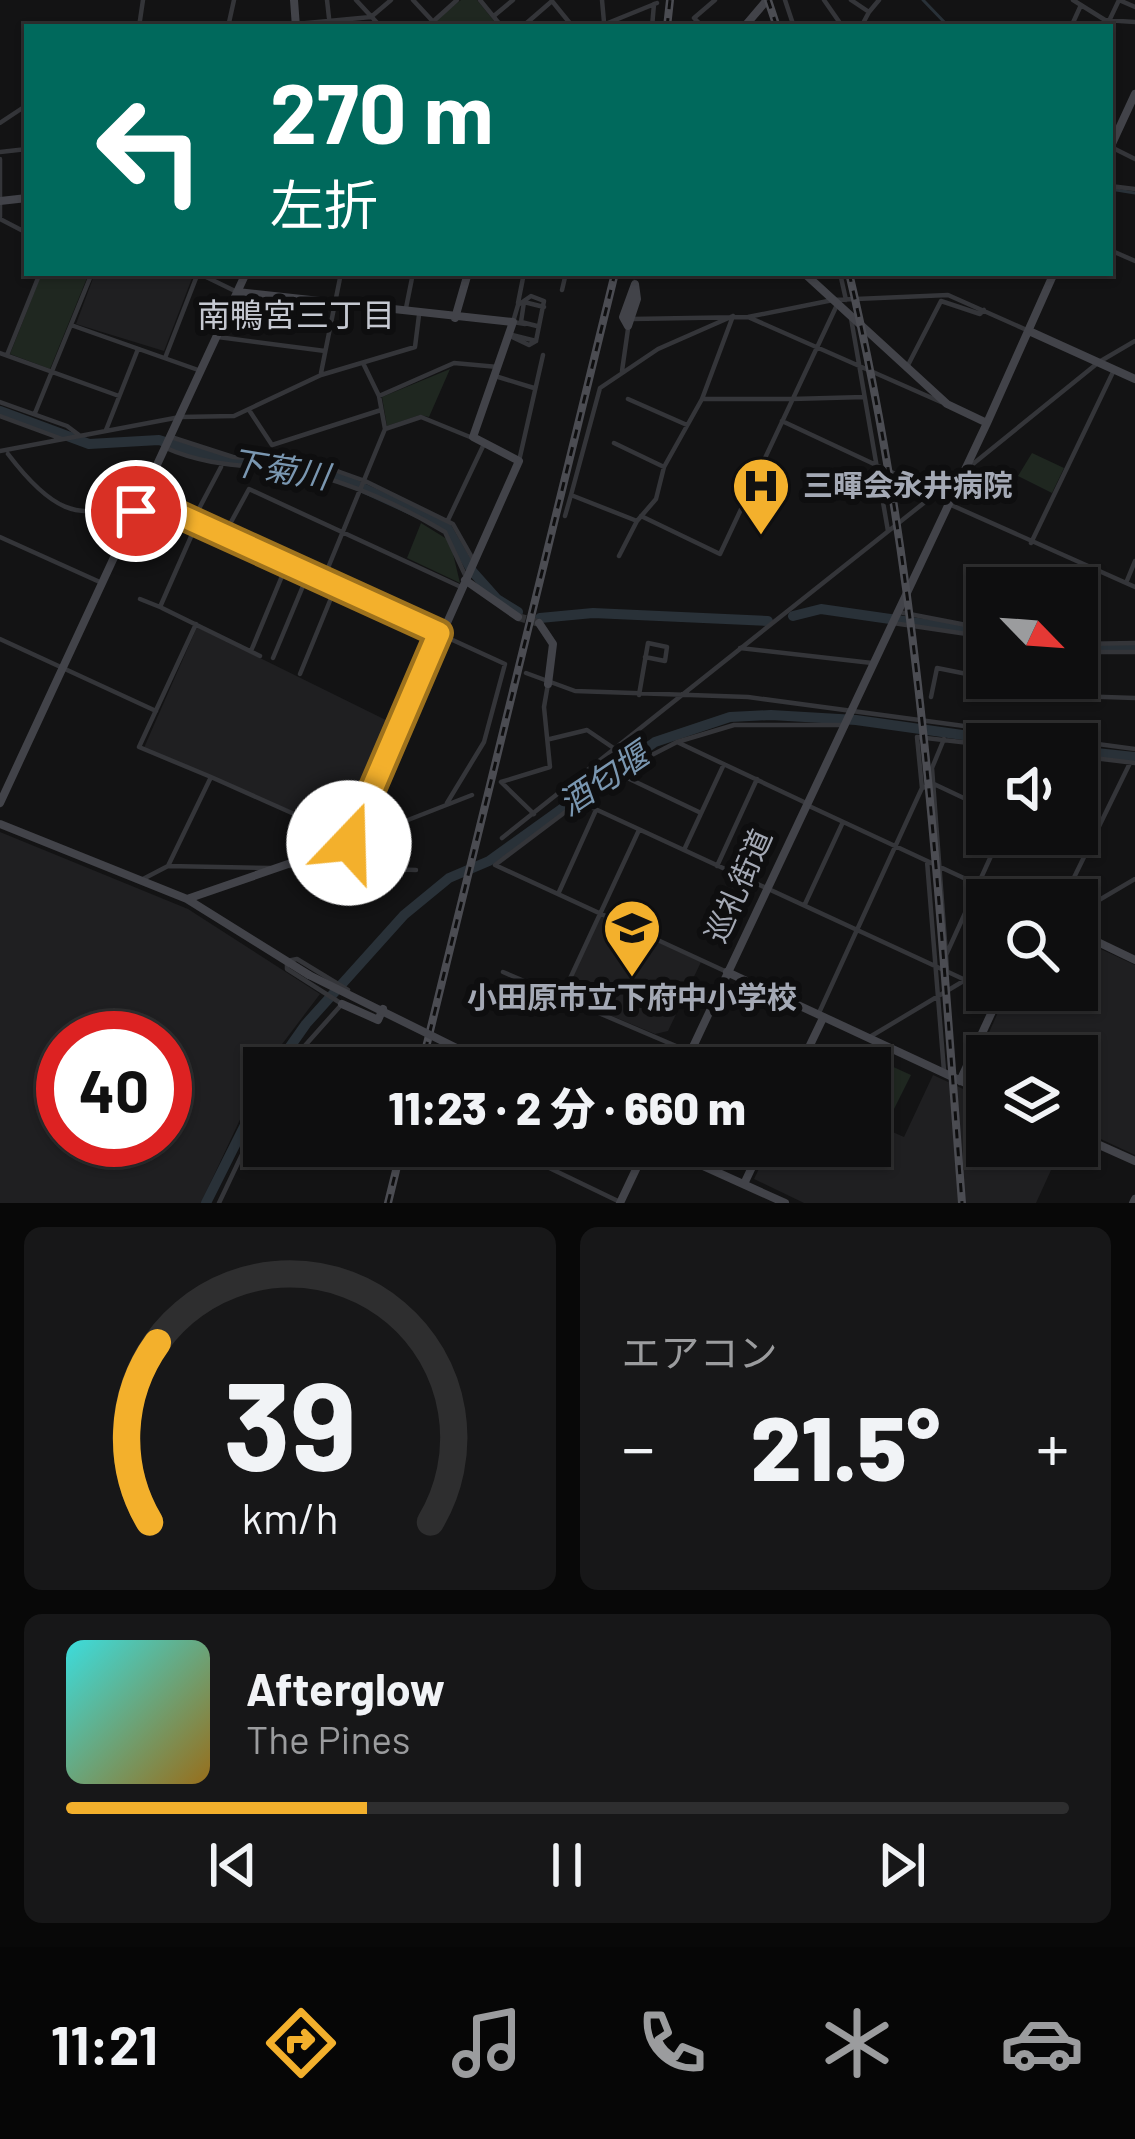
<!DOCTYPE html>
<html lang="ja">
<head>
<meta charset="utf-8">
<style>
	:root { --surface:#0e0e0f; --page:#171718; --text:#f1f3f6; --muted:#9b9c9e; --line:#2e2e2f; --accent:#f3b02c }
	body { margin:0; font-family:Barlow,"Noto Sans JP",sans-serif; background:var(--page); color:var(--text); height:100vh; display:flex; flex-direction:column; font-size:45px; white-space:nowrap }
	* { box-sizing:border-box; margin:0 }
	p { font-size:39px; color:var(--muted) }
	.icon { flex:none; width:66px; height:66px; fill:none; stroke:currentColor; stroke-width:2; stroke-linecap:round; stroke-linejoin:round }
	.map { position:relative; height:1203px; overflow:hidden }
	.panel { display:flex; flex-direction:column; gap:24px; padding:24px; background:#080808; flex:1 }
	.panel>* { flex:none }
	.top-card { position:absolute; left:24px; top:24px; width:1089px; height:252px; border-radius:0px; box-shadow:0 3px 9px #0004,0 0 0 3px var(--line); background:#00695c; color:#fff; overflow:hidden }
	.needle { width:78px; rotate:115deg }
	.controls { position:absolute; left:966px; top:567px; display:grid; gap:24px }
	.controls a { display:grid; place-items:center; width:132px; height:132px; border-radius:0px; background:var(--surface); box-shadow:0 3px 9px #0004,0 0 0 3px var(--line); font-size:60px }
	.speed { position:absolute; left:36px; top:1011px; display:flex; gap:24px; font-size:60px; font-weight:700; text-align:center }
	.speed>* { display:grid; place-content:center; width:156px; height:156px; border-radius:50%; background:var(--surface); box-shadow:0 3px 9px #0004,0 0 0 3px var(--line); line-height:1 }
	.speed .limit { border:18px solid #d22; background:#fff; color:#111 }
	.pin { position:absolute; display:grid; place-items:center; width:102px; height:102px; color:#fff; margin:-51px; border:6px solid #fff; border-radius:50%; box-shadow:0 3px 12px #0007 }
	.me { position:absolute; width:132px; margin:-66px; rotate:21deg; stroke-linejoin:round; filter:drop-shadow(0 0 9px #0008) }
	.turn { display:flex; align-items:center; gap:42px; height:252px; padding:0 48px; font-size:54px }
	.turn .icon { width:156px; height:156px; stroke-width:2.5 }
	.turn b { display:block; font-size:84px; line-height:102px }
	.big { font-size:90px; font-weight:800; line-height:1.1 }
	.panel .card { flex:1; display:flex; flex-direction:column; justify-content:center; gap:18px; min-width:0; padding:0 42px; border-radius:18px; background:var(--page) }
	.panel .dial { align-items:center; gap:0 }
	.dial svg { height:312px; overflow:visible; fill:none; stroke:var(--line); stroke-width:7; stroke-linecap:round; text-anchor:middle }
	.dial text { fill:var(--text); stroke:none }
	.song { display:flex; align-items:center; gap:36px }
	.cover { width:144px; height:144px; border-radius:18px; background:linear-gradient(135deg,hsl(180 70% 55%),hsl(40 70% 35%)) }
	.played { height:12px; border-radius:6px; background:linear-gradient(90deg,var(--accent) 30%,var(--line) 30%) }
	.keys { display:flex; justify-content:space-around; direction:ltr }
	.heat { display:flex; justify-content:space-between; align-items:center; font-size:66px; direction:ltr }
	.panel .tiles { flex:1; display:grid; gap:24px; grid-template-columns:1fr 1fr }
	.card:last-child { grid-column:span 2 }
	.trip { position:absolute; left:243px; top:1047px; width:648px; height:120px; border-radius:0px; background:var(--surface); box-shadow:0 3px 9px #0004,0 0 0 3px var(--line); font-weight:800; line-height:120px; text-align:center }
	.tab-bar { display:flex; height:192px; justify-content:space-around; align-items:center; background:#060606; color:var(--muted) }
	.tab-bar .icon { width:84px; height:84px }
	.tab-bar .selected { color:var(--accent) }
	.tab-bar b { font-size:54px; color:var(--text) }
	.map>svg:first-child { display:block }
	.built { fill:#1f1f21; fill-rule:evenodd }
	.green { fill:#1f2720 }
	.lines { fill:none; stroke-linecap:round; stroke-linejoin:round }
	.stream { stroke:#293138; stroke-width:3 }
	.river { stroke:#293138; stroke-width:10 }
	.secondary-tunnel { stroke:#303134; stroke-width:8; stroke-dasharray:8 4; stroke-linecap:butt }
	.street { stroke:#343539; stroke-width:4.5 }
	.secondary { stroke:#424349; stroke-width:8 }
	.rail-casing { stroke:#4b4c52; stroke-width:8 }
	.rail { stroke:#0e0e0f; stroke-width:3; stroke-dasharray:9; stroke-linecap:butt }
	.secondary-bridge { stroke:#424349; stroke-width:8 }
	.route-casing { stroke:#9e721d; stroke-width:30 }
	.route { stroke:#f3b02c; stroke-width:21 }
	.labels { text-anchor:middle; stroke-width:12; stroke-linejoin:round; paint-order:stroke }
	.poi-label { font-size:30px; font-weight:bold; fill:#a4a9b5; stroke:#0e0e0f; text-anchor:start }
	.street-label { font-size:30px; fill:#a4a9b5; stroke:#0e0e0f }
	.neighbourhood-label { font-size:33px; fill:#c5c8d1; stroke:#0e0e0f }
	.water-label { font-size:33px; font-style:italic; fill:#7a97b1; stroke:#0e0e0f }
</style>
</head>
<body>
<div class="map">
<svg width="1135" height="1203" viewBox="0 0 1135 1203">
	<rect width="100%" height="100%" fill="#131314"/>
	<path class="built" d="M95,273H194L164,351L76,324Z
		M197,627L396,725L346,833L143,750Z
		M0,832L188,909L320,994L264,1068L201,1203H0ZM165,1038V1140H63V1038Z
		M600,916L701,962L668,1031L655,1034L564,996Z
		M1077,938L1135,965V1155L1077,1128V1056H987V1087L969,1077L1008,990H1077Z
		M933,1075L987,1100V1146H1062L1036,1203H804L754,1179L770,1146H870V1122L904,1137Z"/>
	<path class="green" d="M461,0H477L499,27H441L436,20Z
		M42,273H89L50,369L10,354Z
		M450,369L429,417L420,415L387,426L382,397Z
		M1032,453L1064,468L1052,493L1018,476Z
		M421,523L450,541L460,583L407,558Z
		M889,1065L911,1075L892,1113L871,1104Z"/>
	<g class="lines">
		<path class="stream" d="M923,0L949,27
			M1110,189L1135,193"/>
		<path class="river" d="M0,411L89,444L159,440L221,460L330,473L446,526L472,571L497,599L518,612
			M793,616L821,609L987,633
			M540,618L593,613L768,621
			M1077,648H1135
			M1077,751L1135,757
			M275,1068L306,1024L404,915L449,878L489,861L655,742L730,717L771,715L856,720L1027,744
			M206,1203L264,1087"/>
		<path class="secondary-tunnel" d="M518,617L539,623"/>
		<path class="street" d="M327,0L329,18
			M356,0L381,27
			M413,0L438,27
			M480,0L502,27
			M602,0L604,22
			M785,0L794,27
			M824,0L840,23
			M851,0L869,12L879,0
			M1073,0L1105,20L1135,22
			M495,15L513,0
			M1109,21L1119,0L1135,7
			M139,27L143,0
			M228,27L234,0
			M264,27L371,17L391,0
			M427,27L457,0
			M522,27L552,1L573,27
			M598,27L657,3
			M652,27L654,4
			M703,27L694,18L715,0
			M861,27L869,12
			M1071,27L1081,5
			M0,123L27,105
			M1113,148L1135,159
			M0,152L27,149
			M0,159V217
			M1110,186L1135,189
			M0,219L27,233
			M1110,250L1135,261
			M840,273L846,300
			M634,277L650,273
			M562,290L566,273
			M518,303L524,273
			M406,308L413,273
			M733,316L658,349L600,388L571,495L637,521L656,499L664,467L702,399H793
			M748,317L941,402
			M851,318L888,531
			M632,319L748,317L833,300L948,295L1029,331
			M525,324L513,322L518,305L531,296L544,301L536,341
			M71,325L201,371
			M537,326L521,322L524,302L544,307
			M512,335L536,341
			M510,336L529,345L536,341
			M218,337L325,351
			M0,353L119,396
			M7,355L40,273
			M165,358L198,273L235,291
			M907,367L941,301L980,314L984,310
			M622,371L628,329
			M321,373L341,273
			M495,376L534,388
			M379,396L454,363L498,367
			M628,399L687,425
			M702,399L733,316
			M792,399L864,397
			M0,402L67,426L79,435
			M249,410L272,445L381,410
			M35,413L92,273
			M0,416L62,439
			M782,421L951,500
			M385,429L421,417L470,437
			M106,430L138,349
			M171,437L233,457L312,462L365,481L453,524L474,561
			M614,443L664,467
			M166,448C213,469 256,464 305,473C350,482 405,508 445,532L466,577
			M0,451L180,417L234,416L321,375L415,347L419,315
			M8,454C84,554 98,486 180,515L505,664L484,742L447,803
			M519,461L543,355
			M968,468L1099,362L1135,341
			M949,504L1135,587
			M565,516L571,495
			M641,516L720,554L836,307
			M193,520L221,467
			M448,520L484,444
			M224,535L249,489L461,587
			M0,537L102,583
			M1031,543L1114,370
			M619,556L637,521
			M323,580L385,429L379,396L363,363
			M1126,583L1135,561
			M140,599L160,607L197,523
			M162,608L260,656
			M899,612L987,629
			M893,623L987,637
			M0,639L156,711
			M1077,644L1135,643
			M740,648L872,663
			M251,651L287,564
			M1077,652H1135
			M273,658L308,574
			M526,673L575,691L748,697L1135,749
			M300,674L336,586
			M988,678L1044,695L1135,698
			M639,695L648,643L667,647L665,661L645,657
			M931,697L937,668L987,678
			M550,739L587,730L615,749
			M944,739L932,768L946,955
			M677,742L734,725H841
			M1077,756L1135,763
			M619,774L701,813
			M211,777L348,838
			M922,788L934,784L987,809
			M580,802L987,990
			M809,806L1011,900
			M534,814L501,782L550,767L544,707L548,684
			M502,838L959,475
			M684,850L724,764
			M927,861L944,1071
			M168,866L211,777L139,747L196,624
			M289,866L416,870
			M717,866L757,779
			M143,879L168,866L270,868
			M361,887L349,843L472,795
			M559,892L596,810
			M1063,900L1130,763
			M805,904L843,822
			M1077,913L1135,879
			M287,961L297,959L348,990
			M947,971L946,955L1001,834
			M503,972L690,1052
			M727,972L495,865L617,773L677,742L804,802
			M561,998L639,830
			M818,1015L922,788L917,737L987,745
			M868,1038L987,967
			M689,1054L721,1068
			M285,1068L342,1004L287,969V961
			M539,1163L620,1202
			M219,1203L264,1108"/>
		<path class="secondary" d="M294,0L296,27
			M744,27L767,0
			M1110,148L1135,94
			M0,201L27,198
			M804,273L947,404L987,423L1054,273
			M635,284L637,299L628,326L623,317Z
			M455,318L468,273
			M1029,331L1135,379
			M465,580L518,617
			M539,623L553,644L548,684
			M0,803L246,273
			M0,824L187,899L309,975
			M187,899L349,843L519,461L473,437L513,322L237,292
			M1077,932L1135,960
			M727,972L987,1093
			M342,1004L378,1020L383,1009
			M683,1068L987,423
			M799,1068L823,1018
			M960,1081L1002,990
			M1077,1135L1135,1161
			M659,1146L785,1203
			M744,1184L762,1146
			M620,1203L647,1146
			M1133,1203L1135,1199"/>
		<defs>
			<path id="rail" d="M768,0L777,27
				M667,27L670,0
				M849,273C921,578 938,891 962,1203
				M421,1068L615,273
				M388,1203L402,1146"/>
		</defs>
		<use href="#rail" class="rail-casing"/>
		<use href="#rail" class="rail"/>
		<path class="secondary-bridge" d="M309,975L497,1068"/>
	</g>
	<g class="lines">
		<defs>
			<path id="route" d="M136,511L180,515L439,633L349,843"/>
		</defs>
		<use href="#route" class="route-casing"/>
		<use href="#route" class="route"/>
	</g>
	<defs>
		<symbol id="hospital-pin" viewBox="-11 -11 22 30"><path d="M0 17L-7.5 6A9.5 9.5 0 1 1 7.5 6Z" fill="#f3b02c" stroke="#0e0e0f"/><path d="M-5-5h3v3.5h4V-5h3V5h-3V1.5h-4V5h-3Z" fill="#111"/></symbol>
		<symbol id="school-pin" viewBox="-11 -11 22 30"><path d="M0 17L-7.5 6A9.5 9.5 0 1 1 7.5 6Z" fill="#f3b02c" stroke="#0e0e0f"/><path d="M0-5L7-2L0 1L-7-2ZM-4 1L0 2.5L4 1V4Q0 6-4 4Z" fill="#111"/></symbol>
	</defs>
	<g fill-rule="evenodd">
		<use href="#hospital-pin" x="728" y="453" width="66" height="90"/>
		<use href="#school-pin" x="599" y="895" width="66" height="90"/>
	</g>
	<g class="labels">
		<g class="poi-label">
			<text x="803" y="496">三暉会永井病院</text>
			<text x="632" y="1008" text-anchor="middle">小田原市立下府中小学校</text>
		</g>
		<g class="street-label">
			<text transform="translate(739 886) rotate(-66)" y="10">巡礼街道</text>
		</g>
		<g class="neighbourhood-label">
			<text x="296" y="327">南鴨宮三丁目</text>
		</g>
		<g class="water-label">
			<text transform="translate(280 469) rotate(9)" y="12">下菊川</text>
			<text transform="translate(603 779) rotate(-34)" y="12">酒匂堰</text>
		</g>
	</g>
</svg>
<div class="controls">
<a><svg class="needle" viewBox="-14 -14 28 28"><path d="M0-13l5 13h-10z" fill="#e53935"/><path d="M0 13l5-13h-10z" fill="#9b9c9e"/></svg></a>
<a><svg class="icon" aria-label="sound" viewBox="0 0 24 24"><path d="M4 9h4l5-4v14l-5-4H4zM17 9q2 3 0 6"/></svg></a>
<a><svg class="icon" aria-label="search" viewBox="0 0 24 24"><circle cx="10" cy="10" r="6"/><path d="M15 15l6 6"/></svg></a>
<a><svg class="icon" aria-label="layers" viewBox="0 0 24 24"><path d="M12 4l9 5-9 5-9-5zM3 14l9 5 9-5"/></svg></a>
</div>
<div class="speed"><div class="limit">40</div></div>
<div class="pin" style="left:136px;top:511px;background:#d93025"><svg class="icon" aria-label="arrive" viewBox="0 0 24 24"><path d="M6 21V4h12l-3 4 3 4H6"/></svg></div>
<svg class="me" style="left:349px;top:843px" viewBox="-20 -20 40 40"><circle r="19" fill="#fff"/><path d="M0-13L10 11 0 6-10 11z" fill="#f3b02c"/></svg>
<div class="trip">11:23 · 2 分 · 660 m</div>
<div class="top-card">
<div class="turn"><svg class="icon" aria-label="left" viewBox="0 0 24 24"><path d="M17 20v-9H6M10 6l-5 5 5 5"/></svg><div><b>270 m</b>左折</div></div>
</div>
</div>
<section class="panel">
<div class="tiles">
<div class="card dial"><svg viewBox="0 0 100 80">
<path d="M14 69A42 42 0 1 1 86 69"/>
<path d="M14 69A42 42 0 0 1 16 23" stroke="#f3b02c"/>
<text x="50" y="56" font-size="32" font-weight="700">39</text>
<text x="50" y="72" font-size="11">km/h</text>
</svg></div>
<div class="card"><p>エアコン</p>
<div class="heat"><a>−</a><b class="big">21.5°</b><a>+</a></div>
</div>
<div class="card">
<div class="song"><i class="cover"></i><div><b>Afterglow</b><p>The Pines</p></div></div>
<div class="played"></div>
<div class="keys"><svg class="icon" aria-label="previous" viewBox="0 0 24 24"><path d="M18 5L8 12l10 7zM5 5v14"/></svg><svg class="icon" aria-label="pause" viewBox="0 0 24 24"><path d="M8 5v14M16 5v14"/></svg><svg class="icon" aria-label="next" viewBox="0 0 24 24"><path d="M6 5l10 7-10 7zM19 5v14"/></svg></div>
</div>
</div>
</section>
<nav class="tab-bar">
<b>11:21</b>
<svg class="icon selected" aria-label="directions" viewBox="0 0 24 24"><path d="M12 3l9 9-9 9-9-9zM9 14v-3h6M13 9l2 2-2 2"/></svg>
<svg class="icon" aria-label="music" viewBox="0 0 24 24"><path d="M9 18V5l10-2v13"/><circle cx="6" cy="18" r="3"/><circle cx="16" cy="16" r="3"/></svg>
<svg class="icon" aria-label="phone" viewBox="0 0 24 24"><path d="M5 4h4l2 5-3 2q2 4 5 5l2-3 5 2v4C11 20 4 13 5 4z"/></svg>
<svg class="icon" aria-label="climate" viewBox="0 0 24 24"><path d="M12 3v18M4 7l16 10M4 17L20 7"/></svg>
<svg class="icon" aria-label="car" viewBox="0 0 24 24"><path d="M5 17H2v-5l4-1 3-4h7l3 4 3 1v5h-3M9 17h6M6 11h13"/><circle cx="7" cy="17" r="2"/><circle cx="17" cy="17" r="2"/></svg>
</nav>
</body>
</html>
